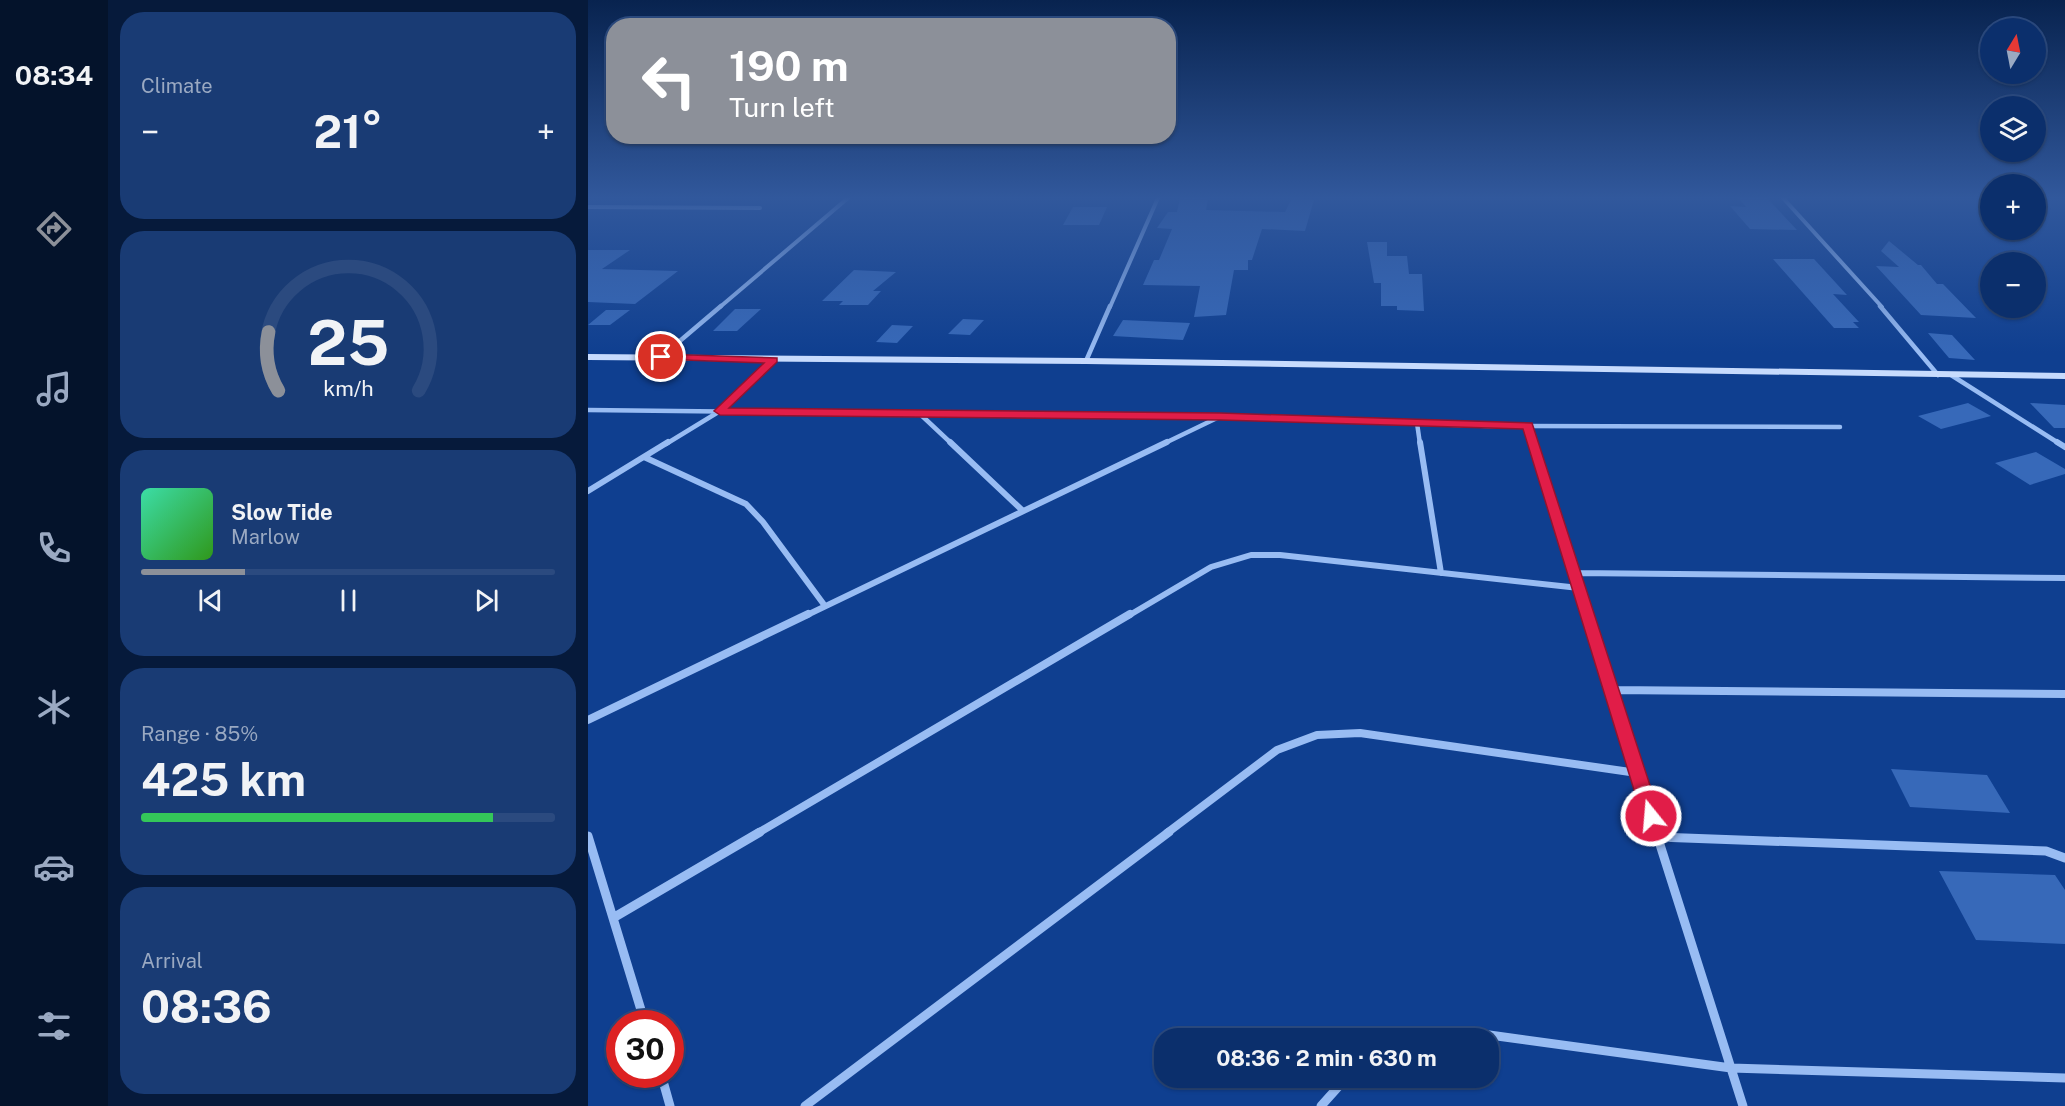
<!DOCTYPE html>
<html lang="en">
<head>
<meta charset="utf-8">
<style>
	:root { --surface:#0b2f6c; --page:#193b74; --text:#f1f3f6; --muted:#9aa9c2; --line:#2b4a7f; --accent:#8c9099 }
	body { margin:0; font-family:"Public Sans",sans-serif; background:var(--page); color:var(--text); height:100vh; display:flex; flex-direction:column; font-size:22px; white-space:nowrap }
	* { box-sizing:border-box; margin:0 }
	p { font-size:20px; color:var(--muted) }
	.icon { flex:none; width:33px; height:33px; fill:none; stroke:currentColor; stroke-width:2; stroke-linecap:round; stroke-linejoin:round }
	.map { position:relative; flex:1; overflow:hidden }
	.sheet { display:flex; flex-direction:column; gap:12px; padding:12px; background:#061a3b; width:480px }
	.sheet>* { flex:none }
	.banner { position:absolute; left:18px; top:18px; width:570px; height:126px; border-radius:24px; box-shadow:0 2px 4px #0004,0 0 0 2px var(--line); background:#8c9099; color:#fff; overflow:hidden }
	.needle { width:39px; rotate:10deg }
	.fabs { position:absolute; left:1392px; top:18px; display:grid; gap:12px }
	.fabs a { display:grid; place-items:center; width:66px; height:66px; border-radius:50%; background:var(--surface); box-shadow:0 2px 4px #0004,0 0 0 2px var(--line); font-size:30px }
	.speed { position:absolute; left:18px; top:1010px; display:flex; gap:12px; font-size:30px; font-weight:700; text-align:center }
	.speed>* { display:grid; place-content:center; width:78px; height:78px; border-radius:50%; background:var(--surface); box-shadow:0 2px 4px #0004,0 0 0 2px var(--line); line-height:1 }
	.speed .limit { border:9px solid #d22; background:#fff; color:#111 }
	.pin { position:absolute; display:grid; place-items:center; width:51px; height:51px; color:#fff; margin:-26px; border:3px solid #fff; border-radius:50%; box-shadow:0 2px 6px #0007 }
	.me { position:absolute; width:66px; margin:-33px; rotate:343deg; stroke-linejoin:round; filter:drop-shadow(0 0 4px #0008) }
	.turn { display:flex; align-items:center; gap:21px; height:126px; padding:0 24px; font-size:27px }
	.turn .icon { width:78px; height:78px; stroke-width:2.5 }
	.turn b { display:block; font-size:42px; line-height:51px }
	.big { font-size:45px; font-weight:700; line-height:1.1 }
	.sheet .widget { flex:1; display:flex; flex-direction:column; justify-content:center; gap:9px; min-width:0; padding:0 21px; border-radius:24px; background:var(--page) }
	.sheet .dial { align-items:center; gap:0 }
	.dial svg { height:156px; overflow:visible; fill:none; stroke:var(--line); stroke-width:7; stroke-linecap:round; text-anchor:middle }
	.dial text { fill:var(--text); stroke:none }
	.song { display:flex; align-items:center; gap:18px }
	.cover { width:72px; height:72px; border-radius:9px; background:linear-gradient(135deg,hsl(160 70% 55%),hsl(110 70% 35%)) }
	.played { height:6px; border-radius:3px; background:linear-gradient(90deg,var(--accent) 25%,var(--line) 25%) }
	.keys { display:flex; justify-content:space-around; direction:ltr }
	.heat { display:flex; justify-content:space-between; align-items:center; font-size:33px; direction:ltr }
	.charge { height:9px; border-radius:4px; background:linear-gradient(90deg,#34c759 85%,var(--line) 0) }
	.trip { position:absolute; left:566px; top:1028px; width:345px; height:60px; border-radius:24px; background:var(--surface); box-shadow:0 2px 4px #0004,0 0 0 2px var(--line); font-weight:700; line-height:60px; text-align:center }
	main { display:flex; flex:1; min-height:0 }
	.tabs { display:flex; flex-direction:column; width:108px; justify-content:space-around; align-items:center; background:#04132b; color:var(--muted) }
	.tabs .icon { width:42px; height:42px }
	.tabs .current { color:var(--accent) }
	.tabs b { font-size:27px; color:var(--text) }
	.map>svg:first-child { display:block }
	.building { fill:#3769b9 }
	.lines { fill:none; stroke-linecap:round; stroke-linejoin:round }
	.street-far4 { stroke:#98bcf3; stroke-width:4 }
	.street-far3 { stroke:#98bcf3; stroke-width:4.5 }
	.street-far2 { stroke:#98bcf3; stroke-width:6 }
	.street-far1 { stroke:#98bcf3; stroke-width:8 }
	.street { stroke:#98bcf3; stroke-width:9 }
	.secondary { fill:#c7dbfd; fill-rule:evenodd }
	.route { fill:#e11d48; stroke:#92132f; stroke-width:1.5 }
</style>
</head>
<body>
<main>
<nav class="tabs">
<b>08:34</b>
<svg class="icon current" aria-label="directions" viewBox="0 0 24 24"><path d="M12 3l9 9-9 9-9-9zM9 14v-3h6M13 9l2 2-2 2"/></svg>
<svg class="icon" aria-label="music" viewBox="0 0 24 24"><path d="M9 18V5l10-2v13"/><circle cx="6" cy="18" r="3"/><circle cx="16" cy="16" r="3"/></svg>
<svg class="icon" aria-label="phone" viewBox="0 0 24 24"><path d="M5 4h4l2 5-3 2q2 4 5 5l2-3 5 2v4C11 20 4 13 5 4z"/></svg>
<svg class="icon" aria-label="climate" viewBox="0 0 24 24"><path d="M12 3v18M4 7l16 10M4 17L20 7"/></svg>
<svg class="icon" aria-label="car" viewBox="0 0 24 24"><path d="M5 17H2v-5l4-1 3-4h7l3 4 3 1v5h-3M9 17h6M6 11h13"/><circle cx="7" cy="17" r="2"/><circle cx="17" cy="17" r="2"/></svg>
<svg class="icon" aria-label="filters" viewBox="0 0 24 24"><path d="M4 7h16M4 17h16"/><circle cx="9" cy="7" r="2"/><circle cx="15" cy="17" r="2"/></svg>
</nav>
<section class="sheet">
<div class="widget"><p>Climate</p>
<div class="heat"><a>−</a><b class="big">21°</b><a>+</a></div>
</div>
<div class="widget dial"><svg viewBox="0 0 100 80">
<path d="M14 69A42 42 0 1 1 86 69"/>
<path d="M14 69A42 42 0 0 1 9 39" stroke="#8c9099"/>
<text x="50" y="56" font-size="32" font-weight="700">25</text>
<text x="50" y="72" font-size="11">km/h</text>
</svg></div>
<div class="widget">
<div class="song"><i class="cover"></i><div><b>Slow Tide</b><p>Marlow</p></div></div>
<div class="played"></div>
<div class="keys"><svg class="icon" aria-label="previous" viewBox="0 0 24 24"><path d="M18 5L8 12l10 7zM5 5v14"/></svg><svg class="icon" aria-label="pause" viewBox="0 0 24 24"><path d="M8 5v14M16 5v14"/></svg><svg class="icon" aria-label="next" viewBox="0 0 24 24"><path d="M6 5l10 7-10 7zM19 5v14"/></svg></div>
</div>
<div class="widget"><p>Range · 85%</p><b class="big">425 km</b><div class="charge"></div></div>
<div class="widget"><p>Arrival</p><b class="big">08:36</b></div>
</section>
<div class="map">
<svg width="1477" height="1106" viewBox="0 0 1477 1106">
	<rect width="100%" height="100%" fill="#0f3f90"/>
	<path class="building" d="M592,198H620L618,210L697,212L704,198L726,200L717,231L674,229L664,260H660V270H646L638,315L606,317L612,286L555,285L566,260H571L584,229L569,228L580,212H589Z
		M1150,198H1179L1209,230L1162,229L1142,206L1158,207Z
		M485,207H519L511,225H475Z
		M1301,241L1330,265H1333L1349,284H1355L1388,318L1333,315L1288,266L1311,267L1293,251Z
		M779,242H799V256H819L821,274H834L836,311L809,310V306H793V283H786Z
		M0,250H42L14,269L90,271L47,304L0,302Z
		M1185,259H1226L1259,295L1245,294L1271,322H1265L1271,328H1246Z
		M266,270L308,272L285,291H293L280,305H251L255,301H234Z
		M147,309H173L149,331H125Z
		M18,310H42L22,325H0Z
		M375,319L396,320L382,335L360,334Z
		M535,320L602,323L595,340L525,336Z
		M304,325L325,326L309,343L288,342Z
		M1340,333L1364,335L1387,360L1361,358Z
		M1380,403L1403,416L1353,429L1330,416Z
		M1442,403L1477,405V428H1466Z
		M1448,452L1477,469V474L1442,485L1407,463Z
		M1303,769L1399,775L1422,813L1322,807Z
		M1351,871L1467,875L1477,890V944L1388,940Z"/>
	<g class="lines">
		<path class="street-far4" d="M1195,198L1294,307
			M0,207L172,208
			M132,307L260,198
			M522,307L570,198"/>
		<path class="street-far3" d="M1292,306L1350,375
			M73,357L133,306
			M498,361L522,306
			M1363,375L1472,444
			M0,410L632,417L900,426L1252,427
			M332,414L364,444
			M829,423L832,444
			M940,426L946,444
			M78,444L132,411L185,360
			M575,444L629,418"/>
		<path class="street-far2" d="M362,442L435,511
			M832,442L853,573
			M945,442L1000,616
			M1469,442L1477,447
			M56,457L158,504L175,522L237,606
			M0,491L80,442
			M986,573L1477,578
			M217,616L579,442
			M540,616L623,567L663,555H692L991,588"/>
		<path class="street-far1" d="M1000,614L1069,833
			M1023,690L1477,694
			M0,720L220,614
			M170,833L542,614
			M579,833L689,750L729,735L772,733L1049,773"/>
		<path class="street" d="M1068,832L1155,1106
			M0,836L57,1023
			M1070,837L1458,851L1477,858
			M25,918L172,832
			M809,1038L839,1031L887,1033L1143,1068L1477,1078
			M73,1074L82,1106
			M217,1106L581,832
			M733,1106L759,1077"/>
		<path class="secondary" d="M0,354L498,358L1477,373V379L498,364L0,360Z"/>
	</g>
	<linearGradient id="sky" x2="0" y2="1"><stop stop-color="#08234f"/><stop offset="0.56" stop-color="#31589c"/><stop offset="1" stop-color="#31589c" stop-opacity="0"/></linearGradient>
	<rect width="1477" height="353" fill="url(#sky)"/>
	<path class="route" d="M73,354L189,358V362L141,408L632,413L944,423L1072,816L1069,821L1063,824L1056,821L1054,816L935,429L632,420L132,415L126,411L128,409L176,363L70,359L68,357Z"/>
</svg>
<div class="fabs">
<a><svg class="needle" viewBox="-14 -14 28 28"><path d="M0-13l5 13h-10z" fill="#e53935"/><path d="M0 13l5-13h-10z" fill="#9aa9c2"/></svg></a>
<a><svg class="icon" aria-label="layers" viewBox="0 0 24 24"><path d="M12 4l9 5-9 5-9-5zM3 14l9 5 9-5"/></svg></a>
<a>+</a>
<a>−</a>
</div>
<div class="speed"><div class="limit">30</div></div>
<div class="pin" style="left:73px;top:357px;background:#d93025"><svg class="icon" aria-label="arrive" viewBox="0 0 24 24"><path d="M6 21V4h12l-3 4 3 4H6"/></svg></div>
<svg class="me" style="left:1063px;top:816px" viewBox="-20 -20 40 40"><circle r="17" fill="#e11d48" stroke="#fff" stroke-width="3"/><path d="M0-11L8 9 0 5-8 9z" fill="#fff"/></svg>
<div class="trip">08:36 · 2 min · 630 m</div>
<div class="banner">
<div class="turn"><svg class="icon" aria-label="left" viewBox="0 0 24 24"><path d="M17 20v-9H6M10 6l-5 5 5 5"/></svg><div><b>190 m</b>Turn left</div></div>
</div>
</div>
</main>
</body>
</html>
